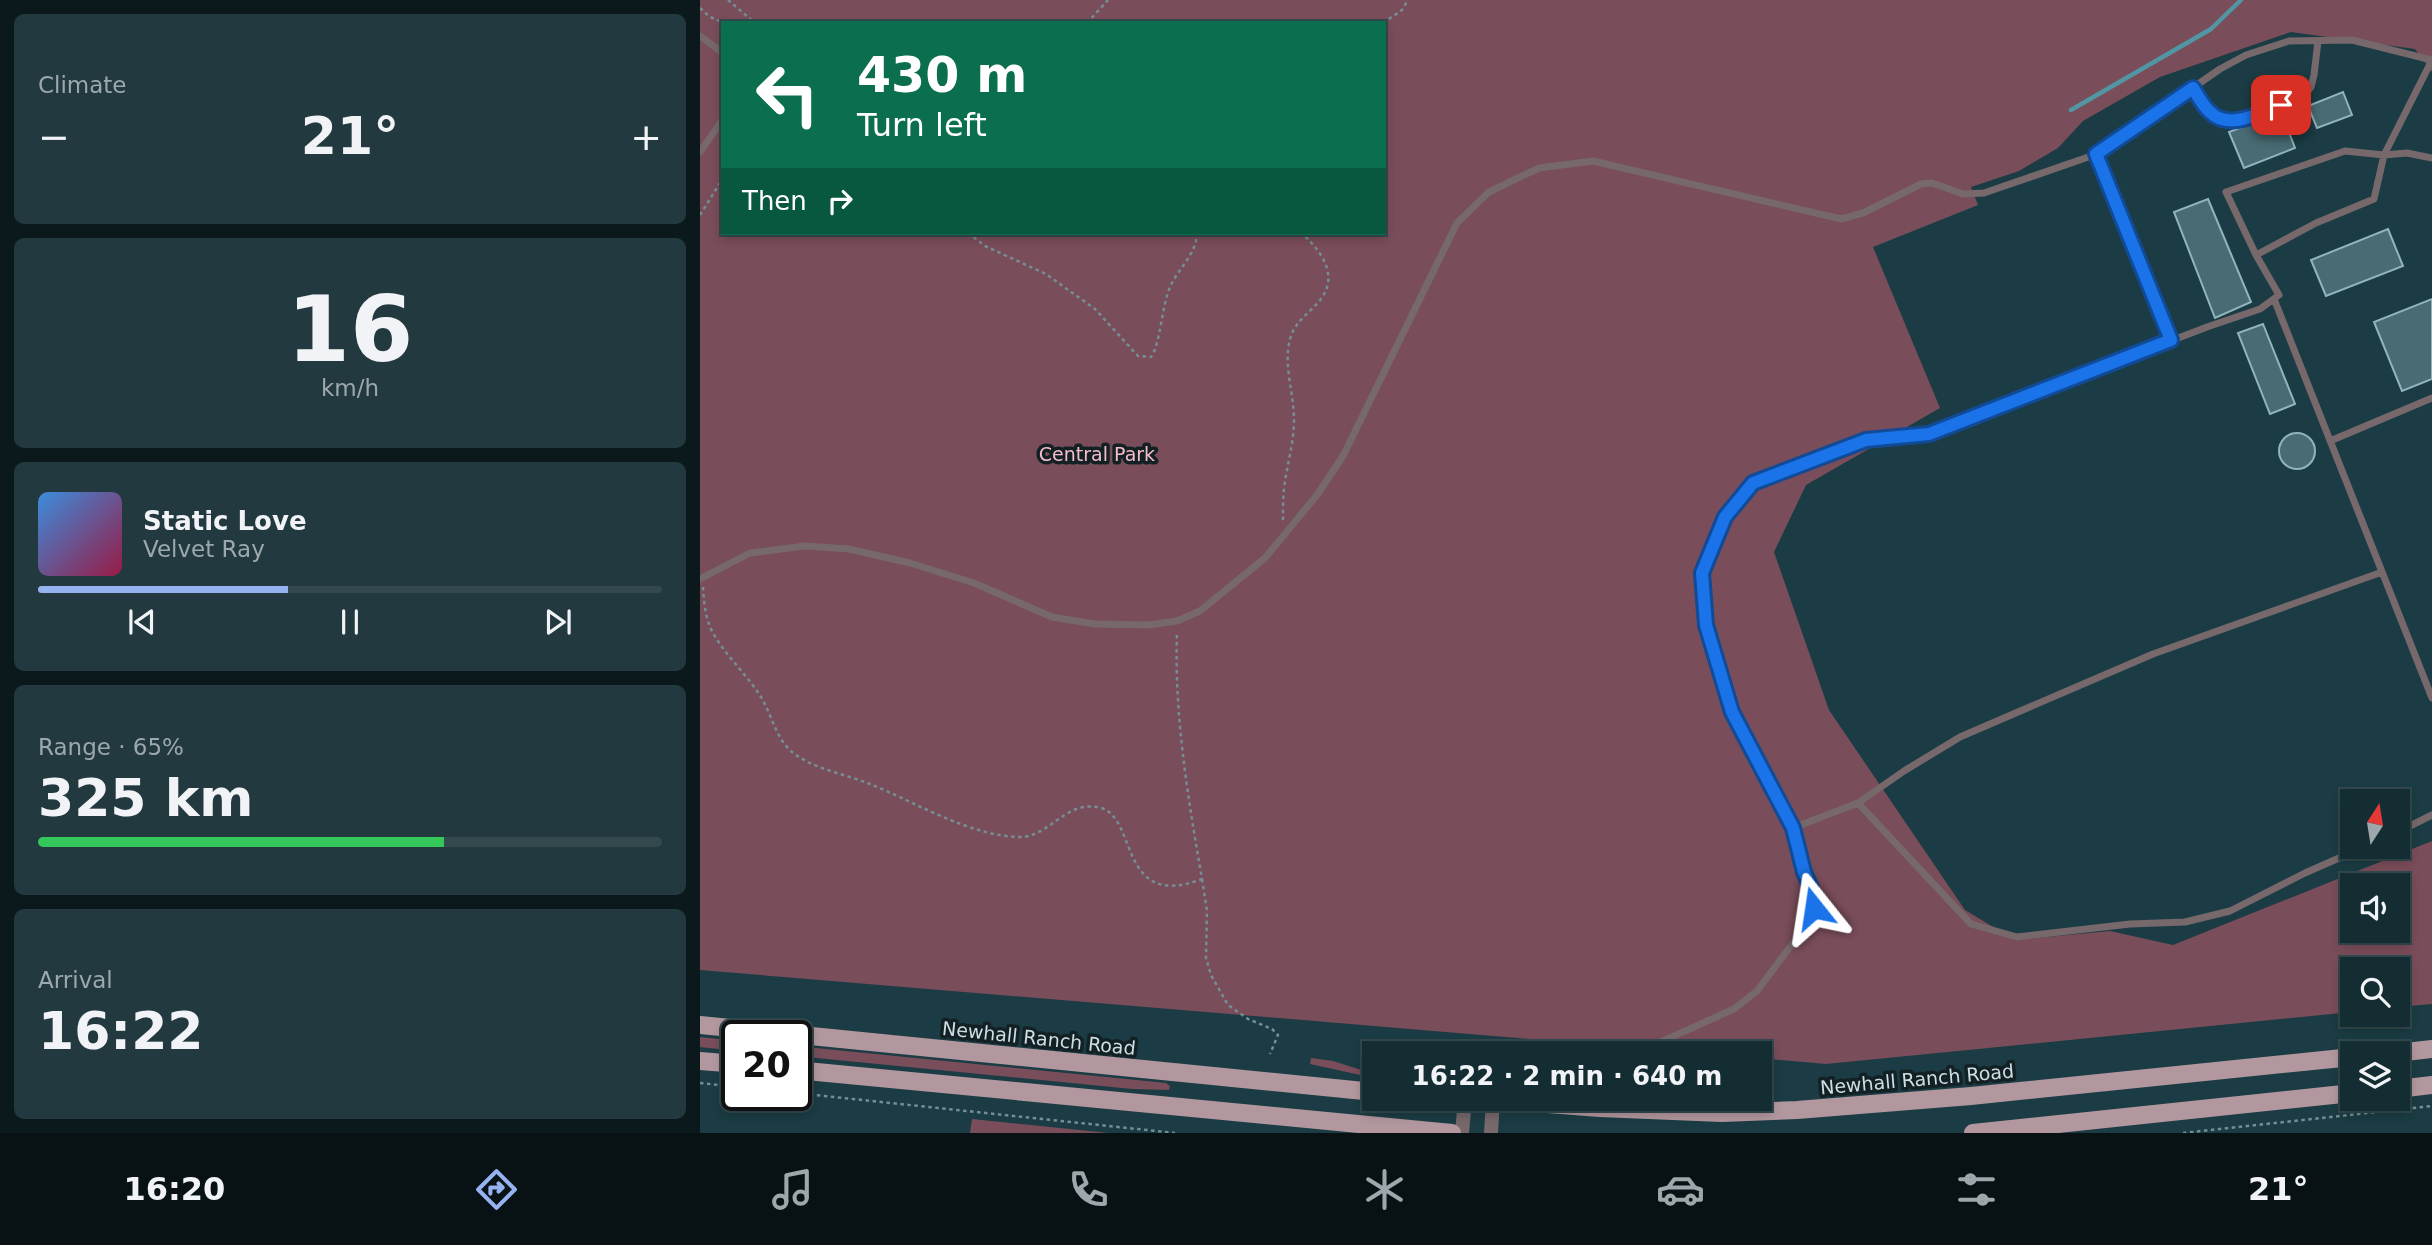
<!DOCTYPE html>
<html lang="en">
<head>
<meta charset="utf-8">
<style>
	:root { --surface:#142d33; --page:#21393f; --text:#f1f3f6; --muted:#9da8ac; --line:#33494e; --accent:#95b2f1 }
	body { margin:0; font-family:"DejaVu Sans",sans-serif; background:var(--page); color:var(--text); height:100vh; display:flex; flex-direction:column; font-size:26px; white-space:nowrap }
	* { box-sizing:border-box; margin:0 }
	p { font-size:23px; color:var(--muted) }
	.icon { flex:none; width:38px; height:38px; fill:none; stroke:currentColor; stroke-width:2; stroke-linecap:round; stroke-linejoin:round }
	.map { position:relative; flex:1; overflow:hidden }
	.details { display:flex; flex-direction:column; gap:14px; padding:14px; background:#0b191c; width:700px }
	.details>* { flex:none }
	.guide { position:absolute; left:21px; top:21px; width:665px; height:214px; border-radius:0px; box-shadow:0 4px 10px #0003,0 0 0 2px var(--line); background:#0b6e4f; color:#fff; overflow:hidden }
	.needle { width:46px; rotate:12deg }
	.buttons { position:absolute; left:1640px; top:789px; display:grid; gap:14px }
	.buttons a { display:grid; place-items:center; width:70px; height:70px; border-radius:0px; background:var(--surface); box-shadow:0 4px 10px #0003,0 0 0 2px var(--line); font-size:35px }
	.speed { position:absolute; left:21px; top:1020px; display:flex; gap:14px; font-size:35px; font-weight:700; text-align:center }
	.speed>* { display:grid; place-content:center; width:91px; height:91px; border-radius:50%; background:var(--surface); box-shadow:0 4px 10px #0003,0 0 0 2px var(--line); line-height:1 }
	.speed .limit { border:4px solid #111; border-radius:10px; background:#fff; color:#111 }
	.pin { position:absolute; display:grid; place-items:center; width:60px; height:60px; color:#fff; margin:-30px; border-radius:14px; box-shadow:0 4px 10px #0006 }
	.me { position:absolute; width:77px; margin:-38px; rotate:345deg; stroke-linejoin:round; filter:drop-shadow(0 0 5px #0008) }
	.turn { display:flex; align-items:center; gap:24px; height:147px; padding:0 21px; font-size:32px }
	.turn .icon { width:91px; height:91px; stroke-width:2.5 }
	.turn b { display:block; font-size:49px; line-height:60px }
	.then { display:flex; align-items:center; height:66px; padding:0 21px; background:#0003; gap:14px; font-size:26px }
	.big { font-size:52px; font-weight:700; line-height:1.1 }
	.details .card { flex:1; display:flex; flex-direction:column; justify-content:center; gap:10px; min-width:0; padding:0 24px; border-radius:10px; background:var(--page) }
	.details .dial { align-items:center; gap:0 }
	.dial b { font-size:91px; line-height:1 }
	.song { display:flex; align-items:center; gap:21px }
	.cover { width:84px; height:84px; border-radius:10px; background:linear-gradient(135deg,hsl(210 70% 55%),hsl(340 70% 35%)) }
	.played { height:7px; border-radius:4px; background:linear-gradient(90deg,var(--accent) 40%,var(--line) 40%) }
	.keys { display:flex; justify-content:space-around; direction:ltr }
	.heat { display:flex; justify-content:space-between; align-items:center; font-size:38px; direction:ltr }
	.charge { height:10px; border-radius:5px; background:linear-gradient(90deg,#34c759 65%,var(--line) 0) }
	.trip { position:absolute; left:662px; top:1041px; width:410px; height:70px; border-radius:0px; background:var(--surface); box-shadow:0 4px 10px #0003,0 0 0 2px var(--line); font-weight:700; line-height:70px; text-align:center }
	.tabs { display:flex; height:112px; justify-content:space-around; align-items:center; background:#081214; color:var(--muted) }
	.tabs .icon { width:49px; height:49px }
	.tabs .active { color:var(--accent) }
	.tabs b { font-size:32px; color:var(--text) }
	main { display:flex; flex:1; min-height:0 }
	.map>svg:first-child { display:block }
	.green { fill:#794d59; fill-rule:evenodd }
	.lines { fill:none; stroke-linecap:round; stroke-linejoin:round }
	.stream { stroke:#5295a3; stroke-width:4.5 }
	.building { fill:#496b74; stroke:#91b5bf; stroke-width:2 }
	.path { stroke:#758e95; stroke-width:2.5; stroke-dasharray:3.5 3.5; stroke-linecap:butt }
	.lane { stroke:#76686b; stroke-width:7 }
	.street { stroke:#76686b; stroke-width:14 }
	.primary { stroke:#b3979e; stroke-width:18 }
	.route-casing { stroke:#114b97; stroke-width:18 }
	.route { stroke:#1a73e8; stroke-width:12 }
	.labels { text-anchor:middle; stroke-width:7; stroke-linejoin:round; paint-order:stroke }
	.park-label { font-size:19px; fill:#f6bccb; stroke:#132124 }
	.street-label { font-size:19px; fill:#cddfe4; stroke:#132124 }
</style>
</head>
<body>
<main>
<section class="details">
<div class="card"><p>Climate</p>
<div class="heat"><a>−</a><b class="big">21°</b><a>+</a></div>
</div>
<div class="card dial"><b>16</b><p>km/h</p></div>
<div class="card">
<div class="song"><i class="cover"></i><div><b>Static Love</b><p>Velvet Ray</p></div></div>
<div class="played"></div>
<div class="keys"><svg class="icon" aria-label="previous" viewBox="0 0 24 24"><path d="M18 5L8 12l10 7zM5 5v14"/></svg><svg class="icon" aria-label="pause" viewBox="0 0 24 24"><path d="M8 5v14M16 5v14"/></svg><svg class="icon" aria-label="next" viewBox="0 0 24 24"><path d="M6 5l10 7-10 7zM19 5v14"/></svg></div>
</div>
<div class="card"><p>Range · 65%</p><b class="big">325 km</b><div class="charge"></div></div>
<div class="card"><p>Arrival</p><b class="big">16:22</b></div>
</section>
<div class="map">
<svg width="1732" height="1133" viewBox="0 0 1732 1133">
	<rect width="100%" height="100%" fill="#1b3c44"/>
	<path class="green" d="M0,0H1732V72L1715,49L1591,32L1460,77L1383,121L1358,148L1329,165L1319,171L1271,187L1278,205L1173,247L1240,408L1106,485L1074,552L1129,710L1265,910L1315,940L1410,931L1473,945L1732,841V1004L1698,1007V970H1652V1012L1126,1064L1059,1058V1054L999,1053L0,970ZM23,23H684V233H23ZM1652,886H1698V931H1652Z
		M0,1037L37,1041V1051L0,1047Z
		M96,1046L466,1083L470,1086L469,1090L432,1089L96,1056Z
		M611,1058L633,1061L674,1074V1078L610,1064Z
		M272,1119L409,1133H270Z"/>
	<g class="lines">
		<path class="stream" d="M1371,110L1511,29L1541,0"/>
	</g>
	<path class="building" d="M1643,92L1652,115L1617,128L1608,106Z
		M1581,112L1595,148L1544,168L1529,132Z
		M1508,199L1551,302L1515,318L1474,212Z
		M1688,229L1703,266L1626,296L1611,260Z
		M1732,299V379L1702,391L1674,322Z
		M1563,324L1595,404L1570,414L1538,333Z
		M1579 451a18 18 0 1 1 36 0a18 18 0 1 1-36 0Z"/>
	<g class="lines">
		<path class="path" d="M28,0L55,23
			M0,8L10,17L25,23
			M387,23L408,0
			M683,23L702,10L708,0
			M0,215L23,178
			M268,233L285,246L346,274L395,309L438,356L451,357C460,346 462,305 470,287C478,269 497,253 497,233
			M583,520C583,510 583,499 584,488C587,465 594,443 594,419C594,393 583,365 590,339C596,315 624,307 628,283C631,263 615,246 602,233
			M3,587C4,603 5,618 13,633C26,656 47,675 61,697C72,715 75,737 92,752C113,769 145,774 170,784C215,802 270,836 319,837C349,838 367,798 401,808C438,818 418,911 502,879C488,798 474,715 477,632
			M502,879L507,911L506,958L511,975L528,1005L548,1019L572,1029L578,1035L570,1054
			M0,1083L37,1087
			M96,1093L475,1133
			M1483,1133L1732,1106"/>
		<path class="lane" d="M0,36L23,53
			M1493,88L1508,111L1514,115L1536,121L1603,98L1611,87L1614,75L1618,41
			M0,152L23,119
			M1396,154L1471,340
			M1556,255L1526,192L1645,151L1684,155L1707,153L1732,158
			M1574,299L1732,698
			M1630,441L1732,398
			M0,579L50,553L105,546L149,549L210,563L274,583L352,617L395,624L448,625L477,621L500,611L565,558L617,495L643,456L757,223L789,192L839,168L893,161L1141,219L1163,213L1221,184L1232,183L1263,194L1284,193L1397,154L1520,69L1546,55L1589,41L1652,40L1732,60
			M1158,803L1271,924L1317,937L1430,924L1485,922L1530,911L1605,873L1664,847
			M1093,828L1158,803L1204,771L1260,737L1453,654L1682,572
			M1698,832L1732,815
			M934,1054L1034,1009L1057,991L1102,931L1114,907L1111,888L1104,872L1093,828L1032,712L1006,625L1002,573L1025,517L1053,483L1166,440L1229,434L1507,327L1560,309L1579,295L1556,255L1616,223L1674,199L1684,155L1732,60"/>
		<path class="street" d="M762,1133L765,1099
			M791,1133L793,1100"/>
		<path class="primary" d="M0,1025L674,1092
			M1688,1054L1732,1049
			M0,1061L37,1064
			M96,1070L752,1133
			M1698,1089L1732,1085
			M784,1099L900,1108L1022,1113L1097,1110L1271,1096L1652,1057
			M1273,1133L1652,1093"/>
	</g>
	<g class="lines">
		<defs>
			<path id="route" d="M1114,908L1111,888L1104,872L1093,828L1032,712L1006,625L1002,573L1025,517L1053,483L1166,440L1229,434L1471,340L1396,154L1493,88C1498,96 1503,106 1510,112C1529,131 1560,113 1581,105"/>
		</defs>
		<use href="#route" class="route-casing"/>
		<use href="#route" class="route"/>
	</g>
	<g class="labels">
		<g class="park-label">
			<text x="397" y="461">Central Park</text>
		</g>
		<g class="street-label">
			<text transform="translate(339 1038) rotate(6)" y="7">Newhall Ranch Road</text>
			<text transform="translate(1217 1079) rotate(-5)" y="7">Newhall Ranch Road</text>
		</g>
	</g>
</svg>
<div class="buttons">
<a><svg class="needle" viewBox="-14 -14 28 28"><path d="M0-13l5 13h-10z" fill="#e53935"/><path d="M0 13l5-13h-10z" fill="#9da8ac"/></svg></a>
<a><svg class="icon" aria-label="sound" viewBox="0 0 24 24"><path d="M4 9h4l5-4v14l-5-4H4zM17 9q2 3 0 6"/></svg></a>
<a><svg class="icon" aria-label="search" viewBox="0 0 24 24"><circle cx="10" cy="10" r="6"/><path d="M15 15l6 6"/></svg></a>
<a><svg class="icon" aria-label="layers" viewBox="0 0 24 24"><path d="M12 4l9 5-9 5-9-5zM3 14l9 5 9-5"/></svg></a>
</div>
<div class="speed"><div class="limit">20</div></div>
<div class="pin" style="left:1581px;top:105px;background:#d93025"><svg class="icon" aria-label="arrive" viewBox="0 0 24 24"><path d="M6 21V4h12l-3 4 3 4H6"/></svg></div>
<svg class="me" style="left:1114px;top:908px" viewBox="-20 -20 40 40"><path d="M0-17L14 15 0 8-14 15z" fill="#1a73e8" stroke="#fff" stroke-width="4"/></svg>
<div class="trip">16:22 · 2 min · 640 m</div>
<div class="guide">
<div class="turn"><svg class="icon" aria-label="left" viewBox="0 0 24 24"><path d="M17 20v-9H6M10 6l-5 5 5 5"/></svg><div><b>430 m</b>Turn left</div></div>
<div class="then">Then<svg class="icon" aria-label="right" viewBox="0 0 24 24"><path d="M7 20v-9h11M14 6l5 5-5 5"/></svg></div>
</div>
</div>
</main>
<nav class="tabs">
<b>16:20</b>
<svg class="icon active" aria-label="directions" viewBox="0 0 24 24"><path d="M12 3l9 9-9 9-9-9zM9 14v-3h6M13 9l2 2-2 2"/></svg>
<svg class="icon" aria-label="music" viewBox="0 0 24 24"><path d="M9 18V5l10-2v13"/><circle cx="6" cy="18" r="3"/><circle cx="16" cy="16" r="3"/></svg>
<svg class="icon" aria-label="phone" viewBox="0 0 24 24"><path d="M5 4h4l2 5-3 2q2 4 5 5l2-3 5 2v4C11 20 4 13 5 4z"/></svg>
<svg class="icon" aria-label="climate" viewBox="0 0 24 24"><path d="M12 3v18M4 7l16 10M4 17L20 7"/></svg>
<svg class="icon" aria-label="car" viewBox="0 0 24 24"><path d="M5 17H2v-5l4-1 3-4h7l3 4 3 1v5h-3M9 17h6M6 11h13"/><circle cx="7" cy="17" r="2"/><circle cx="17" cy="17" r="2"/></svg>
<svg class="icon" aria-label="filters" viewBox="0 0 24 24"><path d="M4 7h16M4 17h16"/><circle cx="9" cy="7" r="2"/><circle cx="15" cy="17" r="2"/></svg>
<b>21°</b>
</nav>
</body>
</html>
